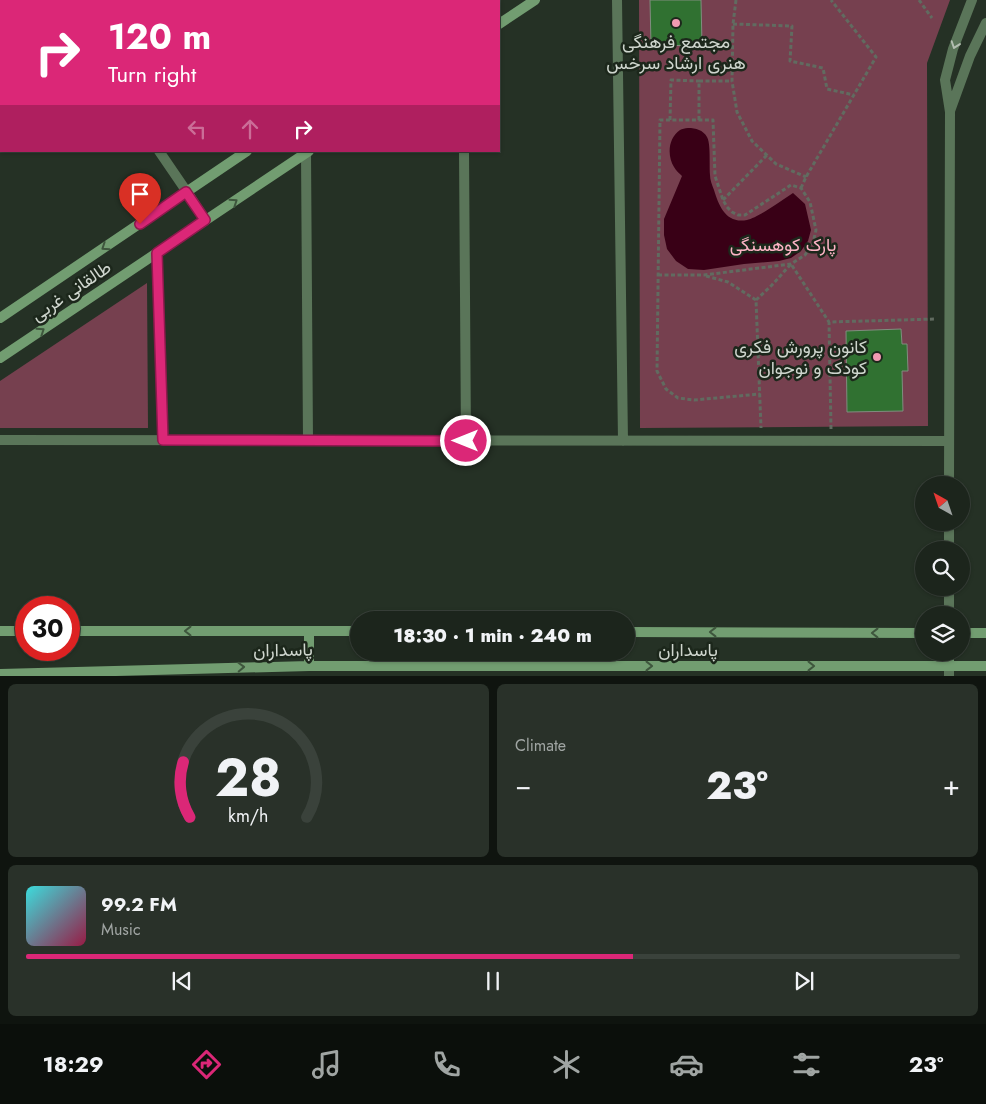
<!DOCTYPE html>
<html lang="en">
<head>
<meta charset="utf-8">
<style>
	:root { --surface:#1c251c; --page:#293129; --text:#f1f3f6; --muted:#a0a5a3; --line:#3a423b; --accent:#db2777 }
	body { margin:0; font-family:Jost,Vazirmatn,sans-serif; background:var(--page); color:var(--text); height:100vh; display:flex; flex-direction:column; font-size:19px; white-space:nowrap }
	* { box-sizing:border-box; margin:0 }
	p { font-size:16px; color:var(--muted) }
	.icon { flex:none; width:28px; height:28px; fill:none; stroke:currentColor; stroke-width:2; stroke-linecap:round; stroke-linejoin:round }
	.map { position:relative; height:676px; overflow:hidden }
	.panel { display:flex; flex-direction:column; gap:8px; padding:8px; background:#0f140f; flex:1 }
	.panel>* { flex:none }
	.guide { position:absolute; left:0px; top:0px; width:500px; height:152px; box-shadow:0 1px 4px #0004,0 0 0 1px var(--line); background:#db2777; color:#fff; overflow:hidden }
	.needle { width:32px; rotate:320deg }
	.buttons { position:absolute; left:915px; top:476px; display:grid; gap:10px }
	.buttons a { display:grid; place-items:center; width:55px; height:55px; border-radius:50%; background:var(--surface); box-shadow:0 1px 4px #0004,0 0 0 1px var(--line); font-size:25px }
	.speed { position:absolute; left:15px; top:596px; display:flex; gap:10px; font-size:25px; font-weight:700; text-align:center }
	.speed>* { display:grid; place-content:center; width:65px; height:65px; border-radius:50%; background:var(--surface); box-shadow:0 1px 4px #0004,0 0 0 1px var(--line); line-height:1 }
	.speed .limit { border:8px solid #d22; background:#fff; color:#111 }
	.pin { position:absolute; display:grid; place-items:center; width:42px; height:42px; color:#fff; margin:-51px -21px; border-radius:50% 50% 50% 0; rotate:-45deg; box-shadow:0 0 5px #0007 }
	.pin .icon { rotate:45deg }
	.me { position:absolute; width:55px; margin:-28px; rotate:270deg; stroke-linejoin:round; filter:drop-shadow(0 0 4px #0008) }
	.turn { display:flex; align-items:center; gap:18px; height:105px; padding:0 25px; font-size:22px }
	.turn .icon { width:65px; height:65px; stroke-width:2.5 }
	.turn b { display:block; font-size:35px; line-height:42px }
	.lanes { display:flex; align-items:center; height:48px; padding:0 25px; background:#0003; justify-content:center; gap:25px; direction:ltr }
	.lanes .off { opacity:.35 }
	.big { font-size:38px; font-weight:800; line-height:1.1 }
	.panel .card { flex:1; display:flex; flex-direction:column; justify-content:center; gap:8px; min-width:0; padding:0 18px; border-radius:8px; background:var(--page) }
	.panel .dial { align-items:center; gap:0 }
	.dial svg { height:130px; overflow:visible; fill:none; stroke:var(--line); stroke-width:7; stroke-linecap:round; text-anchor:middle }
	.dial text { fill:var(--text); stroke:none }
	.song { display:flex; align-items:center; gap:15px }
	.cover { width:60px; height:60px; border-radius:8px; background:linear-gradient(135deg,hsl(180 70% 55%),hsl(340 70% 35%)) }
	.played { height:5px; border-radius:2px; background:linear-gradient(90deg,var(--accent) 65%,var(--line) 65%) }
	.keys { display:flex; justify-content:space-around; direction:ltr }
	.heat { display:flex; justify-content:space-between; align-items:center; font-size:28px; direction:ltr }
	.panel .tiles { flex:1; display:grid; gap:8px; grid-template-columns:1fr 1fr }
	.card:last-child { grid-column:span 2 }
	.trip { position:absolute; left:350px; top:611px; width:285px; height:50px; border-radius:25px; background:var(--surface); box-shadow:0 1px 4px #0004,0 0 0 1px var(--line); font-weight:800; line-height:50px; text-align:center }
	.dock { display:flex; height:80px; justify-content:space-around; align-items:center; background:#0b0f0b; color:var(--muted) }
	.dock .icon { width:35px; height:35px }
	.dock .current { color:var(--accent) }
	.dock b { font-size:22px; color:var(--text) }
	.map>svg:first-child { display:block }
	.green { fill:#76404f }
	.water { fill:#390016 }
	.building { fill:#307131; stroke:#808d7f }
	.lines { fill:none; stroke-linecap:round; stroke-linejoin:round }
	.path { stroke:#616b60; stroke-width:3; stroke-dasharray:4 2.5; stroke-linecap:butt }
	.minor { stroke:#5a7559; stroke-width:10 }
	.secondary { stroke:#729d71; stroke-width:10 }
	.oneway { stroke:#b2beb1 }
	.oneway2 { stroke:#3e563d }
	.route-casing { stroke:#8e194d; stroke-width:12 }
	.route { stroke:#db2777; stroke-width:9 }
	.poi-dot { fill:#f19ab1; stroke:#1c271b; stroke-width:2 }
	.labels { text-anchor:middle; stroke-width:5; stroke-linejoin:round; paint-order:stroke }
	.poi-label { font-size:18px; fill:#cfd6ce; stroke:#1c271b }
	.park-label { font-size:18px; fill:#fdb3c5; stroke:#1c271b }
	.street-label { font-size:18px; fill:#cfd6ce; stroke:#1c271b }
</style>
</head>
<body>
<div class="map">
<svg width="986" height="677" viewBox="0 0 986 677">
	<rect width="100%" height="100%" fill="#253125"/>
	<path class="green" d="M639,0H950L927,63L928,426L640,428Z
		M147,283L148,428H0V381Z"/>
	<path class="water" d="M688,128C696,128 703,130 707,137C711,144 709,166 710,175C710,180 712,185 714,190C719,206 726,224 747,220C758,218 782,200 793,193L805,204L811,230L808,241L801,251L791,258L779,261L744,264L704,270L688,269L676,261L667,249L664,235V219L682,176C680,174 676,171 674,167C667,156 668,138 680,130C682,129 685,128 688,128Z"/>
	<path class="building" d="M650,0H701L702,45L651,46Z
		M901,329L902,344H907L908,371H902L903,411L847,412L846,331Z"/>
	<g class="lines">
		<path class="path" d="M736,0L733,24L732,81L737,112L752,141L776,164L806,177
			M919,0L932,18
			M733,24L792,26L790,61L823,68L827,89L854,95
			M670,120L671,80L699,81
			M699,120V81H732
			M801,188L806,177L876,57L831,0
			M723,200L767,155
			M658,275H704L791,264L805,255L813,243L816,230L810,202L801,188L791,185L745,215H738L732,212L727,207L723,200L715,176L713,120H660L657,371L666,389L678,398L694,400L760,394
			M706,276L728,282L756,300L761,428
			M756,300L772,285L791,264L829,322
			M831,429L829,322L936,319"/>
		<path class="minor" d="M58,0L59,1
			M241,0L242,1
			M434,0L435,1
			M617,0L623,441
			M0,92L1,91
			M950,111L970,56L986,23
			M159,151L187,192
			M464,151L466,441
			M306,153L308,441
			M157,253L163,440
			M0,440L949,441
			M949,485L950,112L945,80L953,49L972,0
			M949,522V550
			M949,615V588
			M949,666V677"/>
		<path class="secondary" d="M471,1L473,0
			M499,24L535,0
			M187,192L205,220
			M0,318L247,151
			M0,358L309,151
			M0,631H26
			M69,631H359
			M309,631V666
			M626,632L924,633
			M961,633H986
			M949,652V666
			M0,674L309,666H986"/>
	</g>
	<defs><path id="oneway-chevron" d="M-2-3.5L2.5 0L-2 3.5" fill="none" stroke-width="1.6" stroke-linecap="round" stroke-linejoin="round" transform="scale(1.25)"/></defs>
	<use class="oneway" href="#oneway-chevron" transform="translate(955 45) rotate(109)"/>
	<g class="oneway2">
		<use href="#oneway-chevron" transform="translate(234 202) rotate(-34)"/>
		<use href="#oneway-chevron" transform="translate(105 247) rotate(146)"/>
		<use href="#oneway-chevron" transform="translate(41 331) rotate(-34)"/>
		<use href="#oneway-chevron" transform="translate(188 631) rotate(180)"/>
		<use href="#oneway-chevron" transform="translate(713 632) rotate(-180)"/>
		<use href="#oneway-chevron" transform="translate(875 633) rotate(-180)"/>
		<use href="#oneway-chevron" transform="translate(649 666)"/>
		<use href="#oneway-chevron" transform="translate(811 666)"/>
		<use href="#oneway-chevron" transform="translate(241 667) rotate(-2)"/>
	</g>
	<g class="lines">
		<defs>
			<path id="route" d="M140,224L186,192L205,220L157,253L163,440L466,441"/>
		</defs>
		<use href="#route" class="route-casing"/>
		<use href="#route" class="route"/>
	</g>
	<g class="poi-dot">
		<circle cx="676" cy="23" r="5"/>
		<circle cx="877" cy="357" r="5"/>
	</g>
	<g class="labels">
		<g class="poi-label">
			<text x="676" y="48">مجتمع فرهنگی<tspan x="676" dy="21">هنری ارشاد سرخس</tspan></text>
			<text x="867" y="353" text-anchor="end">کانون پرورش فکری<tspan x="867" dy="21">کودک و نوجوان</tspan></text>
		</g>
		<g class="park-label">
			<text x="783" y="251">پارک کوهسنگی</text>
		</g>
		<g class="street-label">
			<text transform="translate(71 291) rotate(-34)" y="6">طالقانی غربی</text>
			<text transform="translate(283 650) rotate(-1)" y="6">پاسداران</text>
			<text x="688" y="656">پاسداران</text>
		</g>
	</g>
</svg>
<div class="buttons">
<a><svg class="needle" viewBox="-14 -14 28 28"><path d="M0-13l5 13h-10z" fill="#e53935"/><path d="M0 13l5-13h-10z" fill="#a0a5a3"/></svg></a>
<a><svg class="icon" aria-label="search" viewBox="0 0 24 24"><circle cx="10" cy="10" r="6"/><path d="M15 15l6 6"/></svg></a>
<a><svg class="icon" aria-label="layers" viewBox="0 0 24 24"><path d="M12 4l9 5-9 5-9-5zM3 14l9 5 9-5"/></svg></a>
</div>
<div class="speed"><div class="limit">30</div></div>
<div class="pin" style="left:140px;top:224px;background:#d93025"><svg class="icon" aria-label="arrive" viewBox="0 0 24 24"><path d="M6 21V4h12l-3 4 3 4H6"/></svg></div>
<svg class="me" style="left:466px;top:441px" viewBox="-20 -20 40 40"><circle r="17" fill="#db2777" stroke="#fff" stroke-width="3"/><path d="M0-11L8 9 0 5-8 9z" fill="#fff"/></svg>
<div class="trip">18:30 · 1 min · 240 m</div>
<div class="guide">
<div class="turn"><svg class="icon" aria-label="right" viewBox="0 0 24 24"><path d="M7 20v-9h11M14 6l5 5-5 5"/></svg><div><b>120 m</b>Turn right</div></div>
<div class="lanes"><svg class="icon off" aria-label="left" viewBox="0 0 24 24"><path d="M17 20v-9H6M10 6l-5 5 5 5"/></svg><svg class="icon off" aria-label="ahead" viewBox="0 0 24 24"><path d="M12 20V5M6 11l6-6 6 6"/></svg><svg class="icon" aria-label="right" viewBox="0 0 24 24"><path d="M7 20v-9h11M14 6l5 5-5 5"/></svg></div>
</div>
</div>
<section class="panel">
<div class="tiles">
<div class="card dial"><svg viewBox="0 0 100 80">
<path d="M14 69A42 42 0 1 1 86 69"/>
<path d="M14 69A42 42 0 0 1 10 35" stroke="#db2777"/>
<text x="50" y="56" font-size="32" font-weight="700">28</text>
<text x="50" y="72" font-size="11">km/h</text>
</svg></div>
<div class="card"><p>Climate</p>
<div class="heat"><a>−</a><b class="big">23°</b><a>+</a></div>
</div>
<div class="card">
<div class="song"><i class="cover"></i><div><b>99.2 FM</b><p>Music</p></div></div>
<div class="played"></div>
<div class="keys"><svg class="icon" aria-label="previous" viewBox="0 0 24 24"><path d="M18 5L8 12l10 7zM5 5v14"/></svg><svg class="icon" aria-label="pause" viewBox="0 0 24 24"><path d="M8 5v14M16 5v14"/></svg><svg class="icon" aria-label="next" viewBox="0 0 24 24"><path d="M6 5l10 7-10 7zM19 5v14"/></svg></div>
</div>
</div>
</section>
<nav class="dock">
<b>18:29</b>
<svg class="icon current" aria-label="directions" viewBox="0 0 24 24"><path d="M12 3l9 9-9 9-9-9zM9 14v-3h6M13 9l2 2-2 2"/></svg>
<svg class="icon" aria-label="music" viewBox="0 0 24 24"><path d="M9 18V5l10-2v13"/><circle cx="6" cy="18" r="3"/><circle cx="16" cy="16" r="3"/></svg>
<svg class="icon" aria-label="phone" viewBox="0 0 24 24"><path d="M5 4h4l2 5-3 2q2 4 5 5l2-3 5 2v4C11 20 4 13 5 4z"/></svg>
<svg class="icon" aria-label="climate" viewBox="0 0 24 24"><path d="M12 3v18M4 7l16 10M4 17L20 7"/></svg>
<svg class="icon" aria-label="car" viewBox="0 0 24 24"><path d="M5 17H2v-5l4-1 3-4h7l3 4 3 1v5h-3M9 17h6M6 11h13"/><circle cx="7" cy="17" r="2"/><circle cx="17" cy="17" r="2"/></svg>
<svg class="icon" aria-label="filters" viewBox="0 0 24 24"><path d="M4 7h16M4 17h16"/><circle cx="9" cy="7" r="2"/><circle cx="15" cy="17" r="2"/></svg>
<b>23°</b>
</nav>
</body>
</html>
